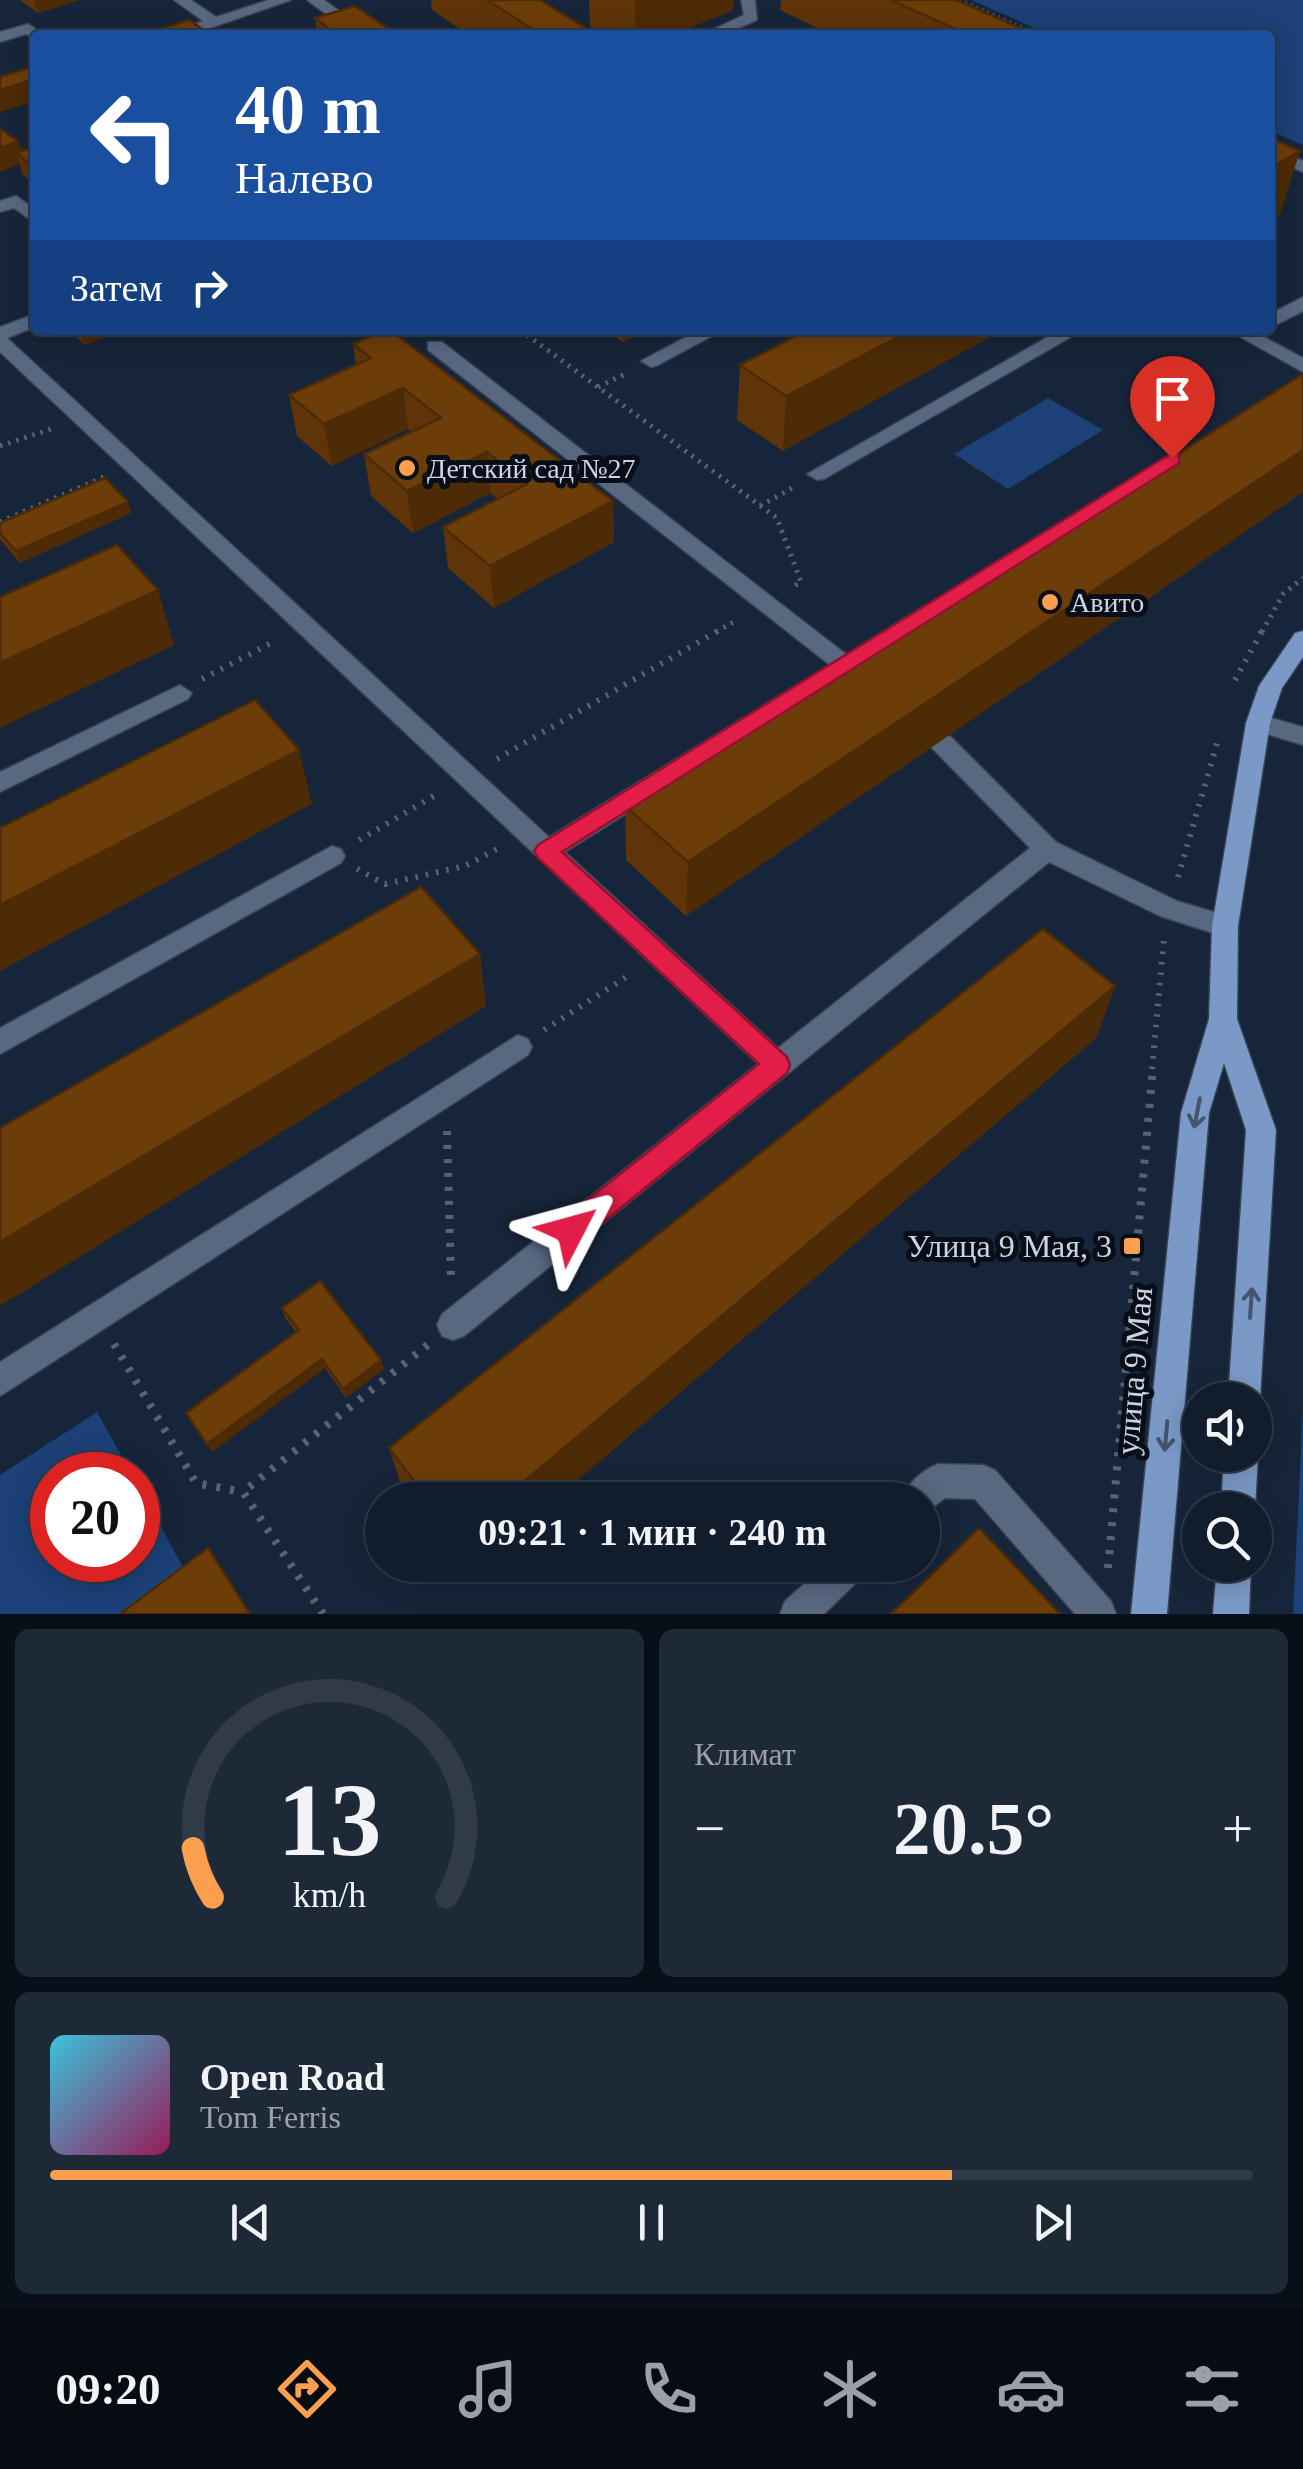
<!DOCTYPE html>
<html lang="ru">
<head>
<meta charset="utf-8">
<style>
	:root { --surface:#111c2c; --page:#1e2938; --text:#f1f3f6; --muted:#9ca1a9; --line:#303a48; --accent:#f99f4d }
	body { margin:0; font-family:"Times New Roman",serif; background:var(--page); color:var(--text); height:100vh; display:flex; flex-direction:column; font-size:38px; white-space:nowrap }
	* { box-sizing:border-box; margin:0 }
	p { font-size:32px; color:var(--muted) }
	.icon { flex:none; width:55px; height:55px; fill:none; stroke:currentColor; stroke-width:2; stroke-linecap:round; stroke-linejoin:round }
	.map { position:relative; height:1614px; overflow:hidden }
	.sheet { display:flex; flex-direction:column; gap:15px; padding:15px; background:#090f18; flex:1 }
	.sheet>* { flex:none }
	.top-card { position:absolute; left:30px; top:30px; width:1245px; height:305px; border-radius:10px; box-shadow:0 5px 25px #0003,0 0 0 2px var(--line); background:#1a4fa0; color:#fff; overflow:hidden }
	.controls { position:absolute; left:1182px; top:1382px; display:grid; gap:20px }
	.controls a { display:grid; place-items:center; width:90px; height:90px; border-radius:50%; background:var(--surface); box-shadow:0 5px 25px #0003,0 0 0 2px var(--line); font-size:50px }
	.speed { position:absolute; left:30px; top:1452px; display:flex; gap:20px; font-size:50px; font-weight:700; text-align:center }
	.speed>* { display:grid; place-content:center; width:130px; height:130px; border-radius:50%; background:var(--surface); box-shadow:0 5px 25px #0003,0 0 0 2px var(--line); line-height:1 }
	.speed .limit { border:15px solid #d22; background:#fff; color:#111 }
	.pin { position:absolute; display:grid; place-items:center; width:85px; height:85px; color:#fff; margin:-102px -42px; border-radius:50% 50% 50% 0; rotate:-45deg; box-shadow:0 0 10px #0007 }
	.pin .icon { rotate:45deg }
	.me { position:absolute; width:110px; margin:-55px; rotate:51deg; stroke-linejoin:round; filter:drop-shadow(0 0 8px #0008) }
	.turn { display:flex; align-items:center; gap:35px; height:210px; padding:0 40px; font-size:45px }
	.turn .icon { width:130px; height:130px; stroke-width:2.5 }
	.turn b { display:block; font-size:70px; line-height:85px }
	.then { display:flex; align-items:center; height:95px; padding:0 40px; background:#0003; gap:20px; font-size:38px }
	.big { font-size:75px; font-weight:700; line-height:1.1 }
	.sheet .tile { flex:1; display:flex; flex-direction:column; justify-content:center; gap:15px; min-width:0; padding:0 35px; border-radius:15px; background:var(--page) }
	.sheet .dial { align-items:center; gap:0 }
	.dial svg { height:260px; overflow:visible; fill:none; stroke:var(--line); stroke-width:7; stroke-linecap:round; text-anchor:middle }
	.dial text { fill:var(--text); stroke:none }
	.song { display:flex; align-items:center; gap:30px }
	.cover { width:120px; height:120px; border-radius:15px; background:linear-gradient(135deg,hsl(190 70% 55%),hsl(330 70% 35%)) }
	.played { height:10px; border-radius:5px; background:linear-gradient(90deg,var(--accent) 75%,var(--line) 75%) }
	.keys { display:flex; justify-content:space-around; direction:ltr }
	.heat { display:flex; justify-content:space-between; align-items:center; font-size:55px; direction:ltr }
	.sheet .tiles { flex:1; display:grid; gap:15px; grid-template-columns:1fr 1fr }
	.tile:last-child { grid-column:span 2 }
	.trip { position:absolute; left:365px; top:1482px; width:575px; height:100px; border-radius:50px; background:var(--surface); box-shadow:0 5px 25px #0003,0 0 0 2px var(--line); font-weight:700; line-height:100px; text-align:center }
	.tabs { display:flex; height:160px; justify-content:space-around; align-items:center; background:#070b12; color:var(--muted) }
	.tabs .icon { width:70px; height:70px }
	.tabs .active { color:var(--accent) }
	.tabs b { font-size:45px; color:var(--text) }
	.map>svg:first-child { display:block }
	.green { fill:#1b4178 }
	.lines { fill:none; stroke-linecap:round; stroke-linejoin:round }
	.minor-casing { stroke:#374152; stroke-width:3 }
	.major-casing { stroke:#374152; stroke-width:3 }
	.path-far3 { stroke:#566275; stroke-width:4; stroke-dasharray:1 5; stroke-linecap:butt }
	.path-far2 { stroke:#566275; stroke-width:5; stroke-dasharray:2.5 6; stroke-linecap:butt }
	.path-far1 { stroke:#566275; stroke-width:6; stroke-dasharray:2.5 8; stroke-linecap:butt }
	.path { stroke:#566275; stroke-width:8; stroke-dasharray:4 10; stroke-linecap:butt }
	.minor { fill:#586881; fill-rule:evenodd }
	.major { fill:#7b99c7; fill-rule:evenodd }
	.wall { fill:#5e3408 }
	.shaded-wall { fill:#4c2b06 }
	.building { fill:#6d3d09; stroke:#4c2b06; stroke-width:2.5 }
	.oneway { stroke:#42546f }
	.route { fill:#e11d48; stroke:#92132f; stroke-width:2.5 }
	.poi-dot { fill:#f99f4d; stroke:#080e17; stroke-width:4 }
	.labels { text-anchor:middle; stroke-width:10; stroke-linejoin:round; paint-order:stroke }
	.poi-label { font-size:28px; fill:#cad4e2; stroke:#080e17; text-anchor:start }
	.near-poi-label { font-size:32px; fill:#cad4e2; stroke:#080e17; text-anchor:end }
	.near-street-label { font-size:32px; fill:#cad4e2; stroke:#080e17 }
</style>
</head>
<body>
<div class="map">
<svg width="1303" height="1614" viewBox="0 0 1303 1614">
	<rect width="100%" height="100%" fill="#17253a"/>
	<path class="green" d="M971,0H1303V145L1270,131V35H1051Z
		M1048,398L1103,430L1008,489L954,454Z
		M1303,1408V1614H1293Z
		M97,1412L132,1475H52V1560H138V1485L185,1571L124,1614H0V1475Z"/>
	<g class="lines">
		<defs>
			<path id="minor" d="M174,0H191L216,17L269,0H291L190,35H167L203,21Z
				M307,0H324L373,35H355Z
				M741,0H755L757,20L722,35H701L744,15Z
				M28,24L45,35H35V39L26,34L0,42V32Z
				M1270,147L1303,161V172L1270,158Z
				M16,196L35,209V223L14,208L0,212V201Z
				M1303,297V311L1270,328V314Z
				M35,314V327L7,338L549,837L830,665L428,350V342H442L847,655L926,605H942L945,610L942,615L862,666L870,675L866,681L858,683L845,677L565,852L778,1048L1030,848L932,748L929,742L941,733L950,736L1056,842L1177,901L1234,918L1238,926L1234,934L1225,937L1160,916L1049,862L464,1336L453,1340L442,1336L437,1325L442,1314L758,1064L0,352V327Z
				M699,330H723L658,365L651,367L641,361Z
				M1060,330H1083L824,479L817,480L807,474Z
				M1228,330H1251L1303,358V372Z
				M180,685L192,693L188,699L0,792V772Z
				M1258,714L1303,727V745L1250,729L1246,723L1250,717Z
				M332,846L341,849L345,856L341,863L0,1054V1028Z
				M518,1035L528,1039L532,1047L528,1055L0,1396V1362Z
				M938,1464L983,1465L995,1470L1111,1601L1116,1614H1075L975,1499L945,1498L922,1515V1500H901C908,1483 921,1471 938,1464Z
				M825,1565H867L862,1577L824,1614H780L785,1601Z"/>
			<path id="major" d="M1303,631V657L1282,688L1270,723L1238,926L1237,1019L1276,1130L1260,1400L1255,1412V1400H1228L1246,1130L1224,1063L1209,1113L1167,1614H1131L1181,1113L1209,1019L1212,926L1246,723L1259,686L1295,633Z
				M1255,1449L1258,1455L1255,1510H1221L1224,1455H1255Z
				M1217,1565H1251L1249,1614H1213Z"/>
		</defs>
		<use href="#minor" class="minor-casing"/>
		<use href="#major" class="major-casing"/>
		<path class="path-far3" d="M960,0L1040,35"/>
		<path class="path-far2" d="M520,330L777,518L801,582L791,588
			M598,387L627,373
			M0,446L51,429
			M760,506L794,487
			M0,522L104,477
			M716,632L737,620
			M1262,632L1283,594L1303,578"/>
		<path class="path-far1" d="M202,679L275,641
			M1235,680L1263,629
			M497,759L721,629
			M359,840L439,793
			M357,869L385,884L465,866L499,848
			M1178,877L1218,740
			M544,1030L631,974
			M1152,1069L1164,938"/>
		<path class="path" d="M447,1131L451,1278
			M114,1344L196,1483L243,1492
			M1108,1568L1153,1067
			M323,1614L243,1492L429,1344"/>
		<use href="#minor" class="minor"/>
		<use href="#major" class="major"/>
	</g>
	<path class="wall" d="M20,0H79L38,13Z
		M431,0H540L597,35H469L432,10Z
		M589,0H733V10L672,35H607L590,26Z
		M781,0H956L1036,35H832L780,10Z
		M315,18L398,35H317Z
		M0,129L18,141L21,151L35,146V182L33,183L22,174L20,164L0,172Z
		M70,330H110L112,334L84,345Z
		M605,330H648L623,342Z
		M808,330L783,451L737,420L740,365Z
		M353,344L613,501L614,542L494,608L448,568L443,527L498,499L490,493L413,533L371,496L364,454L412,432L408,429L332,466L297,436L289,395L356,365Z
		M1303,374V492L686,916L626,860L625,806Z
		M128,502L131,513L20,563L0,539V523Z
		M1115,986L1096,1038L554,1500H411L402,1488L389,1448Z
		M282,1308L384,1369L346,1398L325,1368L212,1452L186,1413L296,1332L285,1318Z"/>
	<path class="shaded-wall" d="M34,0H79L38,13Z
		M635,0H733V10L672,35H635Z
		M35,79V101L0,112V90Z
		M18,141L24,159L16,153L20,164L0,172V148Z
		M1300,151L1280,215L1270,221V168Z
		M35,159V182L33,183L27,162Z
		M91,330H110L112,334L84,345L81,334Z
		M623,330H648L623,342Z
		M911,330H1003L783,451L786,396Z
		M403,388L408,429L332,466L324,424Z
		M1303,450V492L686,916L688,862Z
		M487,452L490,493L413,533L407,491Z
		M613,501L614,542L494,608L490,566Z
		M128,502L131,513L20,563L16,551Z
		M158,590L174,645L0,728V663Z
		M299,750L312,804L0,971V905Z
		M480,954L486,1006L0,1306V1242Z
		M1115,986L1096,1038L554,1500H502Z
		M322,1359L325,1368L212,1452L207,1444Z
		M381,1360L384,1369L346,1398L343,1389Z
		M465,1565H478L467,1574Z"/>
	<path class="building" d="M487,0H540L597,35H542Z
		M891,0H956L1036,35H969Z
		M355,6L398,35H338L315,18Z
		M189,20L211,35H142Z
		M35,66V79L0,90V77Z
		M0,129L18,141L0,148Z
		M1270,138L1300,151L1270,168Z
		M35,146V159L27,162L16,153Z
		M385,330H390L613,501L490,566L443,527L527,484L487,452L407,491L364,454L441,418L403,388L324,424L289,395L371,358L353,344Z
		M808,330H911L786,396L740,365Z
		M1303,374V450L688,862L625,806Z
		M105,478L128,502L16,551L0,533V523Z
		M117,545L158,590L0,663V597Z
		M255,700L299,750L0,905V828Z
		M421,887L480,954L0,1242V1128Z
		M1043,929L1115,986L502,1500H429L389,1448Z
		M320,1281L381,1360L343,1389L322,1359L207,1444L186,1413L299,1330L282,1308Z
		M979,1528L1060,1614H891Z
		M208,1548L250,1614H120Z"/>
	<defs><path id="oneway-shaft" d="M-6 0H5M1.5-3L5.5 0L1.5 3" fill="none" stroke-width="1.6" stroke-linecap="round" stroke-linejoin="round" transform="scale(2.5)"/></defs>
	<g class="oneway">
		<use href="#oneway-shaft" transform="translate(1197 1113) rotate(101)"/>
		<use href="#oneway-shaft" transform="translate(1251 1303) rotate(-86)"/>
		<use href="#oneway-shaft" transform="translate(1166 1436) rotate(95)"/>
	</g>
	<path class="route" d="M1172,453L1179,454V463L562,852L787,1057L790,1065L787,1073L581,1240L571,1243L561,1240L557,1230L561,1221L759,1064L538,858L534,851L538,845Z"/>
	<g class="poi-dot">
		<circle cx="407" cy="468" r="10"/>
		<circle cx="1050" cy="602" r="10"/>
		<rect x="1122" y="1236" width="20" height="20" rx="5"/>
	</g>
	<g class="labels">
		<g class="poi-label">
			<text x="427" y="478">Детский сад №27</text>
			<text x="1070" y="612">Авито</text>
		</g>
		<g class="near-poi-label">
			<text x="1112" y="1257">Улица 9 Мая, 3</text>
		</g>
		<g class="near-street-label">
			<text transform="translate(1134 1371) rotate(-85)" y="11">улица 9 Мая</text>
		</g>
	</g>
</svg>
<div class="controls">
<a><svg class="icon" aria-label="sound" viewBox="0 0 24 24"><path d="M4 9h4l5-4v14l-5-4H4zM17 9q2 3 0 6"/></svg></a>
<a><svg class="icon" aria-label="search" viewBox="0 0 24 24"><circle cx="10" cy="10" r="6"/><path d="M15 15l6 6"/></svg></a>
</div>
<div class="speed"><div class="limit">20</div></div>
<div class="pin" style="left:1172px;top:458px;background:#d93025"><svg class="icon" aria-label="arrive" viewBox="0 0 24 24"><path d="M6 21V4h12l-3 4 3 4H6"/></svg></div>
<svg class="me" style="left:571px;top:1230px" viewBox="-20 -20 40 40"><path d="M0-17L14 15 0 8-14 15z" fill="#e11d48" stroke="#fff" stroke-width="4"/></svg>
<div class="trip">09:21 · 1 мин · 240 m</div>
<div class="top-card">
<div class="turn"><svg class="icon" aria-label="left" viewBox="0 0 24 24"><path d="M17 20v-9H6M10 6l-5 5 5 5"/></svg><div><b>40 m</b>Налево</div></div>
<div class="then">Затем<svg class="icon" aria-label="right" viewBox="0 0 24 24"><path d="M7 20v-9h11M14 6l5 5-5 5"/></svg></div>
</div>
</div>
<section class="sheet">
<div class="tiles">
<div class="tile dial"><svg viewBox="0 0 100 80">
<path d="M14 69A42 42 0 1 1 86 69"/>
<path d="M14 69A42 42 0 0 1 8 54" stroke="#f99f4d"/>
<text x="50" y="56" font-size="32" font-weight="700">13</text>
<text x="50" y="72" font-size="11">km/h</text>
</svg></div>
<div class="tile"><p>Климат</p>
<div class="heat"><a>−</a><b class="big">20.5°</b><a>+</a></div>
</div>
<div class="tile">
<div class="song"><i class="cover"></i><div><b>Open Road</b><p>Tom Ferris</p></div></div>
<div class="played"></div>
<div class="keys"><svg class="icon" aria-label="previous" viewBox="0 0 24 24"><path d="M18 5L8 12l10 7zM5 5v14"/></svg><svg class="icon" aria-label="pause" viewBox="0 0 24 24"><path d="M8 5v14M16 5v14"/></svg><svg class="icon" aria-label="next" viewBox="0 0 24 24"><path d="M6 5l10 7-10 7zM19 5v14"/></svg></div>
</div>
</div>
</section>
<nav class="tabs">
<b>09:20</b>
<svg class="icon active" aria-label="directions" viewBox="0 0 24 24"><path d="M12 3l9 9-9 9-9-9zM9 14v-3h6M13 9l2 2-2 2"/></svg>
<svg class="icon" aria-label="music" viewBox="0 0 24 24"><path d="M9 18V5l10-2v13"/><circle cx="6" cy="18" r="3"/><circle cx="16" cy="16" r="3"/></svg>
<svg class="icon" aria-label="phone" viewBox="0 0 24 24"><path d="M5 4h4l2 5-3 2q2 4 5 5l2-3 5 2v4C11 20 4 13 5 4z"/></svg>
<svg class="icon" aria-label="climate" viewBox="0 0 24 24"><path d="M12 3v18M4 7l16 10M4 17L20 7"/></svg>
<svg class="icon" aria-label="car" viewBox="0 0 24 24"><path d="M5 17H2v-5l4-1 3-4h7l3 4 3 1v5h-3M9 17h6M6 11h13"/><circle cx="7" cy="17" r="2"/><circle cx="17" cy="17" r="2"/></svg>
<svg class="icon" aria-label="filters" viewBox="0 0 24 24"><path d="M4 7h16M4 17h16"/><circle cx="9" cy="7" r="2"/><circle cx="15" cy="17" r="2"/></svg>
</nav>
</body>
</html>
